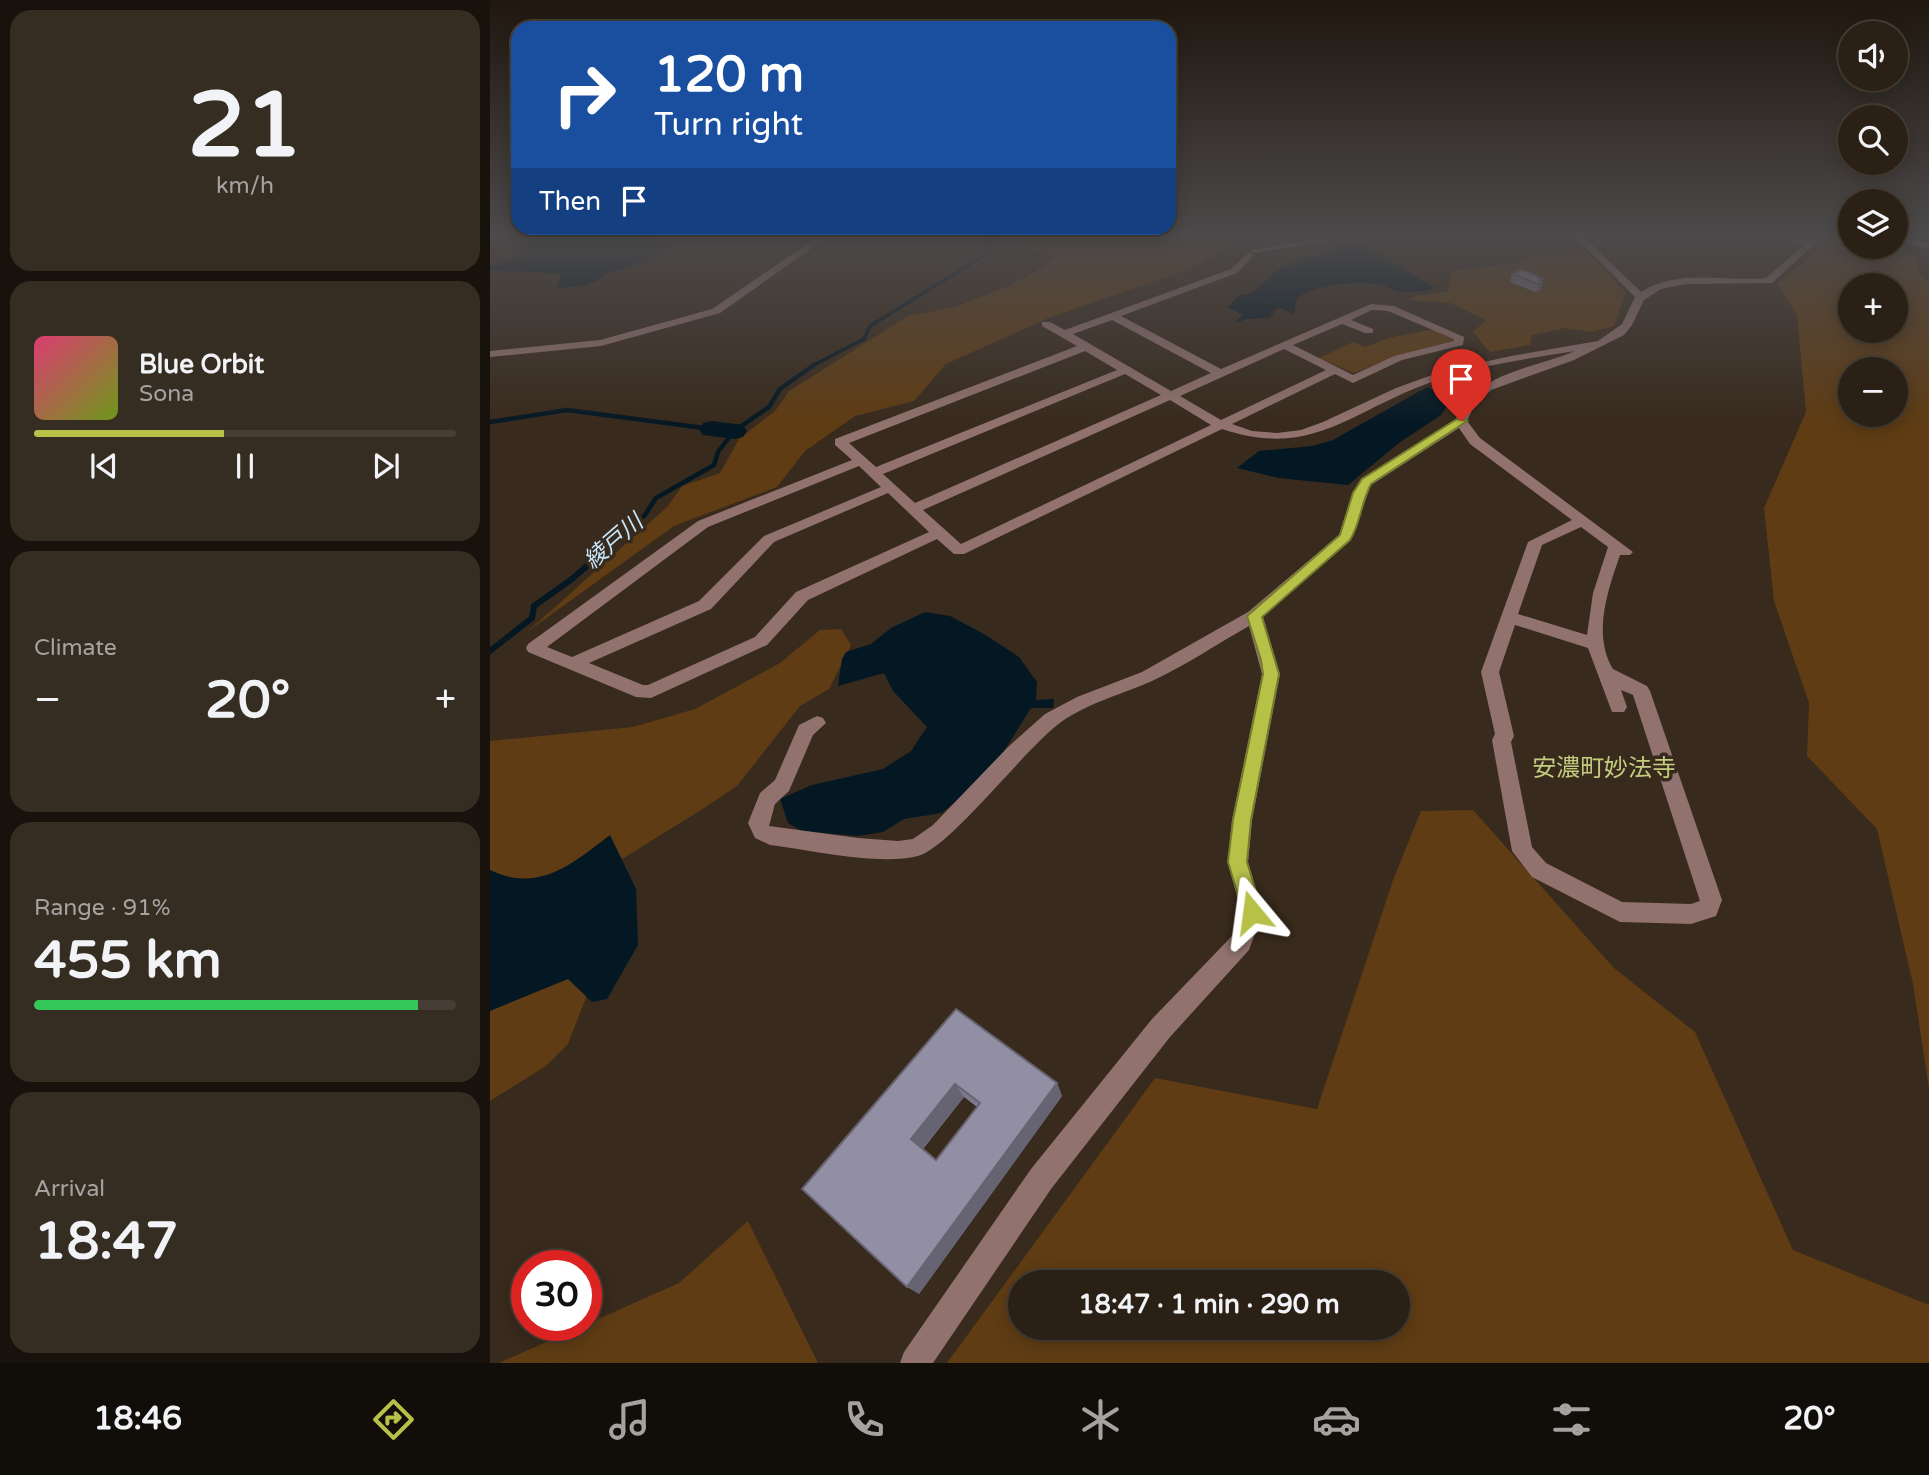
<!DOCTYPE html>
<html lang="en">
<head>
<meta charset="utf-8">
<style>
	:root { --surface:#2a2015; --page:#362d22; --text:#f1f3f6; --muted:#a5a3a0; --line:#463e34; --accent:#b7c148 }
	body { margin:0; font-family:"Varela Round","Noto Sans JP",sans-serif; background:var(--page); color:var(--text); height:100vh; display:flex; flex-direction:column; font-size:26px; white-space:nowrap }
	* { box-sizing:border-box; margin:0 }
	p { font-size:23px; color:var(--muted) }
	.icon { flex:none; width:38px; height:38px; fill:none; stroke:currentColor; stroke-width:2; stroke-linecap:round; stroke-linejoin:round }
	.map { position:relative; flex:1; overflow:hidden }
	.sheet { display:flex; flex-direction:column; gap:10px; padding:10px; background:#17120c; width:490px }
	.sheet>* { flex:none }
	.banner { position:absolute; left:21px; top:21px; width:665px; height:214px; border-radius:21px; box-shadow:0 4px 18px #0003,0 0 0 2px var(--line); background:#1a4fa0; color:#fff; overflow:hidden }
	.buttons { position:absolute; left:1348px; top:21px; display:grid; gap:14px }
	.buttons a { display:grid; place-items:center; width:70px; height:70px; border-radius:50%; background:var(--surface); box-shadow:0 4px 18px #0003,0 0 0 2px var(--line); font-size:35px }
	.speed { position:absolute; left:21px; top:1250px; display:flex; gap:14px; font-size:35px; font-weight:700; text-align:center }
	.speed>* { display:grid; place-content:center; width:91px; height:91px; border-radius:50%; background:var(--surface); box-shadow:0 4px 18px #0003,0 0 0 2px var(--line); line-height:1 }
	.speed .limit { border:10px solid #d22; background:#fff; color:#111 }
	.pin { position:absolute; display:grid; place-items:center; width:60px; height:60px; color:#fff; margin:-72px -30px; border-radius:50% 50% 50% 0; rotate:-45deg; box-shadow:0 0 7px #0007 }
	.pin .icon { rotate:45deg }
	.me { position:absolute; width:77px; margin:-38px; rotate:344deg; stroke-linejoin:round; filter:drop-shadow(0 0 5px #0008) }
	.turn { display:flex; align-items:center; gap:24px; height:147px; padding:0 28px; font-size:32px }
	.turn .icon { width:91px; height:91px; stroke-width:2.5 }
	.turn b { display:block; font-size:49px; line-height:60px }
	.then { display:flex; align-items:center; height:66px; padding:0 28px; background:#0003; gap:14px; font-size:26px }
	.big { font-size:52px; font-weight:800; line-height:1.1 }
	.sheet .tile { flex:1; display:flex; flex-direction:column; justify-content:center; gap:10px; min-width:0; padding:0 24px; border-radius:21px; background:var(--page) }
	.sheet .dial { align-items:center; gap:0 }
	.dial b { font-size:91px; line-height:1 }
	.song { display:flex; align-items:center; gap:21px }
	.cover { width:84px; height:84px; border-radius:10px; background:linear-gradient(135deg,hsl(340 70% 55%),hsl(80 70% 35%)) }
	.played { height:7px; border-radius:4px; background:linear-gradient(90deg,var(--accent) 45%,var(--line) 45%) }
	.keys { display:flex; justify-content:space-around; direction:ltr }
	.heat { display:flex; justify-content:space-between; align-items:center; font-size:38px; direction:ltr }
	.charge { height:10px; border-radius:5px; background:linear-gradient(90deg,#34c759 91%,var(--line) 0) }
	.trip { position:absolute; left:518px; top:1270px; width:402px; height:70px; border-radius:35px; background:var(--surface); box-shadow:0 4px 18px #0003,0 0 0 2px var(--line); font-weight:800; line-height:70px; text-align:center }
	.menu { display:flex; height:112px; justify-content:space-around; align-items:center; background:#110d08; color:var(--muted) }
	.menu .icon { width:49px; height:49px }
	.menu .active { color:var(--accent) }
	.menu b { font-size:32px; color:var(--text) }
	main { display:flex; flex:1; min-height:0 }
	.map>svg:first-child { display:block }
	.green { fill:#5f3c13; fill-rule:evenodd }
	.water { fill:#041823 }
	.lines { fill:none; stroke-linecap:round; stroke-linejoin:round }
	.stream-far2 { stroke:#041823; stroke-width:3.5 }
	.stream-far1 { stroke:#041823; stroke-width:4.5 }
	.stream { stroke:#041823; stroke-width:6 }
	.river { fill:#041823; fill-rule:evenodd }
	.minor { fill:#91726e; fill-rule:evenodd }
	.wall { fill:#7e7a8c; fill-rule:evenodd }
	.shaded-wall { fill:#666372 }
	.building { fill:#928ea3; stroke:#666372; stroke-width:2; fill-rule:evenodd }
	.route { fill:#b7c148; stroke:#777d2f; stroke-width:2 }
	.labels { text-anchor:middle; stroke-width:7; stroke-linejoin:round; paint-order:stroke }
	.water-label { font-size:23px; font-style:italic; fill:#c6e8ff; stroke:#382a1c }
	.quarter-label { font-size:24px; fill:#c2cb7e; stroke:#382a1c }
</style>
</head>
<body>
<main>
<section class="sheet">
<div class="tile dial"><b>21</b><p>km/h</p></div>
<div class="tile">
<div class="song"><i class="cover"></i><div><b>Blue Orbit</b><p>Sona</p></div></div>
<div class="played"></div>
<div class="keys"><svg class="icon" aria-label="previous" viewBox="0 0 24 24"><path d="M18 5L8 12l10 7zM5 5v14"/></svg><svg class="icon" aria-label="pause" viewBox="0 0 24 24"><path d="M8 5v14M16 5v14"/></svg><svg class="icon" aria-label="next" viewBox="0 0 24 24"><path d="M6 5l10 7-10 7zM19 5v14"/></svg></div>
</div>
<div class="tile"><p>Climate</p>
<div class="heat"><a>−</a><b class="big">20°</b><a>+</a></div>
</div>
<div class="tile"><p>Range · 91%</p><b class="big">455 km</b><div class="charge"></div></div>
<div class="tile"><p>Arrival</p><b class="big">18:47</b></div>
</section>
<div class="map">
<svg width="1439" height="1363" viewBox="0 0 1439 1363">
	<rect width="100%" height="100%" fill="#382a1c"/>
	<path class="green" d="M538,236H728L738,247L699,269L556,319L456,364L424,401L365,416L315,451L287,487L184,526L37,632L178,506L192,486L230,473L249,439L286,410L299,391L418,316L465,307L523,284L554,267L567,255L526,249Z
		M1345,236H1360V247H1405V242L1426,259L1431,275L1439,283V1089L1423,984L1387,829L1317,756L1319,703L1284,601L1274,508L1316,412L1307,315L1287,284ZM1405,285V331H1360V285ZM1405,369V415H1360V369Z
		M1097,251L1136,293L1124,326L1102,332L1076,328L1042,335L1040,345L1000,352L983,332L996,320L961,303L919,300L924,296L957,292L962,271L1026,263L1044,254Z
		M944,329L963,337L964,341L903,357L864,373L829,358L863,342L875,347L898,338Z
		M351,629L361,645L339,689L310,706L247,786L211,810L116,869L60,891L0,882V741L143,727L205,709L290,663L330,630Z
		M983,810L1124,968L1205,1032L1303,1250L1439,1305V1363H457L665,1078L827,1109L903,880L931,811ZM530,1283H908V1328H530Z
		M94,968L100,987L78,1044L56,1066L0,1101V990Z
		M258,1221L328,1363H9L189,1283Z"/>
	<path class="water" d="M58,236H151L180,246L162,259L116,275L105,282L93,286L69,288L67,285L72,274L0,270V264L24,259L40,243Z
		M852,243L878,248L945,288C935,292 918,293 907,291C902,290 898,286 892,285C866,281 829,283 807,298L804,314L791,308L786,309L780,318L758,319L744,323L753,315L737,307L750,295L764,292L786,271L816,258L833,254Z
		M937,387L962,399L951,415L909,443L858,485L788,478L747,468L769,451L822,446L843,440Z
		M435,612L460,616L494,634L529,657L547,682L546,700L564,699L563,708H541L511,756L480,789L452,813L414,819L393,832L368,836L312,831L298,823L290,799L322,785L393,769L421,751L437,727L403,691L394,673L348,686L352,659L356,652L381,644L401,628Z
		M120,835L146,889L148,945L117,999L102,1002L78,979L0,1011V870C49,894 83,863 120,835Z"/>
	<g class="lines">
		<path class="stream-far2" d="M322,366L374,339L380,326L495,255L498,251L496,243L504,236"/>
		<path class="stream-far1" d="M0,422L77,410L222,429
			M135,532L155,515L166,498L224,465L228,452L244,431L279,407L290,389L324,365"/>
		<path class="stream" d="M0,651L42,618L44,606L82,579L137,531"/>
		<path class="river" d="M222,421L253,425L257,431L253,437L244,439L213,435L209,429L213,423Z"/>
		<path class="minor" d="M329,236H339L230,313L111,346L0,357V351L110,340L222,309Z
			M845,236H866L765,253L760,250Z
			M1084,236H1093L1151,292C1187,268 1236,282 1276,278L1315,244L1288,236L1319,240L1324,236H1333L1282,283L1196,284L1171,289L1154,300L1142,325L1134,335L1084,360L1001,390L983,408L977,421L990,438L1143,552L1140,555H1130C1118,590 1102,634 1123,669L1157,686L1160,691L1232,900L1226,916L1201,924L1130,922L1042,877L1022,851L1002,740L1005,734L991,672L1038,542L1082,520L980,444L969,428L881,485L860,540L773,617L790,674L762,820L758,862L773,912L759,950L680,1037L561,1189L443,1363H410L414,1352L541,1169L662,1019L742,936L751,912L738,862L742,820L772,674L759,626C727,644 695,666 662,681C631,695 593,704 566,726C533,752 459,848 428,856C389,866 321,850 280,845L265,838L258,823L270,793L285,780L309,725L327,716L333,718L336,723L323,735L299,791L285,804L279,826L368,838L408,841L423,839L443,825L518,747L555,714L587,697L652,672L758,612L849,535L862,495L871,479L966,419C986,372 1043,369 1085,351C1036,359 985,366 939,383C859,412 822,459 732,429L474,554H464L447,539L318,600L277,645L161,698L146,697L38,652L36,648L38,644L208,521L362,460L345,445V439L587,346L552,326V322H560L575,330L741,269L759,252L764,255L747,273L631,316L731,369L881,304L904,306L974,337L973,345L912,360L863,383L845,374L742,424L762,431L787,433L811,430L833,422L906,388L953,371L1021,356L1108,341L1132,324L1145,297ZM882,310L898,311L964,339V341L904,356L863,375L803,345L852,324L875,333H883V329L861,320ZM622,320L721,373L681,391L583,334ZM794,349L836,370L731,420L690,396ZM595,351L627,370L386,467L359,443ZM635,374L671,395L425,503L393,474ZM680,400L721,425L471,544L433,510ZM369,466L391,487L274,536L209,601L82,657L57,647L218,527ZM398,493L439,532L306,592L265,637L158,685H153L99,663L221,609L284,542ZM1091,527L1118,547L1103,593L1097,635L1028,614L1052,545ZM1025,625L1098,648L1122,712H1134L1137,707L1131,690L1143,695L1210,901L1201,904L1132,902L1056,863L1042,847L1021,742L1024,736L1009,672Z
			M1405,236L1439,243V249L1405,239Z"/>
	</g>
	<path class="wall" d="M1022,274L1052,281L1051,290L1046,292L1020,282Z
		M466,1009L567,1083L572,1096L429,1294L312,1189ZM474,1097L487,1107L446,1160L433,1149Z"/>
	<path class="shaded-wall" d="M1053,279L1051,290L1046,292L1049,280Z
		M567,1083L572,1096L429,1294L417,1287Z
		M465,1084L474,1097L431,1150L421,1139Z"/>
	<path class="building" d="M1031,270L1039,272L1053,279L1049,280L1053,282L1048,284L1022,274Z
		M466,1009L567,1083L417,1287L312,1189ZM465,1084L490,1103L446,1160L421,1139Z"/>
	<linearGradient id="sky" x2="0" y2="1"><stop stop-color="#1f170f"/><stop offset="0.55" stop-color="#4d4a4b"/><stop offset="1" stop-color="#4d4a4b" stop-opacity="0"/></linearGradient>
	<rect width="1439" height="427" fill="url(#sky)"/>
	<path class="route" d="M967,419L977,421L881,484C871,502 871,522 860,540L772,617L789,674L761,820L757,862L772,912L769,918L762,921L755,918L738,862L743,820L773,674L771,660L757,616L850,535L863,493L872,479Z"/>
	<g class="labels">
		<g class="water-label">
			<text transform="translate(123 541) rotate(-41)" y="8">綾戸川</text>
		</g>
		<g class="quarter-label">
			<text x="1114" y="776">安濃町妙法寺</text>
		</g>
	</g>
</svg>
<div class="buttons">
<a><svg class="icon" aria-label="sound" viewBox="0 0 24 24"><path d="M4 9h4l5-4v14l-5-4H4zM17 9q2 3 0 6"/></svg></a>
<a><svg class="icon" aria-label="search" viewBox="0 0 24 24"><circle cx="10" cy="10" r="6"/><path d="M15 15l6 6"/></svg></a>
<a><svg class="icon" aria-label="layers" viewBox="0 0 24 24"><path d="M12 4l9 5-9 5-9-5zM3 14l9 5 9-5"/></svg></a>
<a>+</a>
<a>−</a>
</div>
<div class="speed"><div class="limit">30</div></div>
<div class="pin" style="left:971px;top:421px;background:#d93025"><svg class="icon" aria-label="arrive" viewBox="0 0 24 24"><path d="M6 21V4h12l-3 4 3 4H6"/></svg></div>
<svg class="me" style="left:762px;top:912px" viewBox="-20 -20 40 40"><path d="M0-17L14 15 0 8-14 15z" fill="#b7c148" stroke="#fff" stroke-width="4"/></svg>
<div class="trip">18:47 · 1 min · 290 m</div>
<div class="banner">
<div class="turn"><svg class="icon" aria-label="right" viewBox="0 0 24 24"><path d="M7 20v-9h11M14 6l5 5-5 5"/></svg><div><b>120 m</b>Turn right</div></div>
<div class="then">Then<svg class="icon" aria-label="arrive" viewBox="0 0 24 24"><path d="M6 21V4h12l-3 4 3 4H6"/></svg></div>
</div>
</div>
</main>
<nav class="menu">
<b>18:46</b>
<svg class="icon active" aria-label="directions" viewBox="0 0 24 24"><path d="M12 3l9 9-9 9-9-9zM9 14v-3h6M13 9l2 2-2 2"/></svg>
<svg class="icon" aria-label="music" viewBox="0 0 24 24"><path d="M9 18V5l10-2v13"/><circle cx="6" cy="18" r="3"/><circle cx="16" cy="16" r="3"/></svg>
<svg class="icon" aria-label="phone" viewBox="0 0 24 24"><path d="M5 4h4l2 5-3 2q2 4 5 5l2-3 5 2v4C11 20 4 13 5 4z"/></svg>
<svg class="icon" aria-label="climate" viewBox="0 0 24 24"><path d="M12 3v18M4 7l16 10M4 17L20 7"/></svg>
<svg class="icon" aria-label="car" viewBox="0 0 24 24"><path d="M5 17H2v-5l4-1 3-4h7l3 4 3 1v5h-3M9 17h6M6 11h13"/><circle cx="7" cy="17" r="2"/><circle cx="17" cy="17" r="2"/></svg>
<svg class="icon" aria-label="filters" viewBox="0 0 24 24"><path d="M4 7h16M4 17h16"/><circle cx="9" cy="7" r="2"/><circle cx="15" cy="17" r="2"/></svg>
<b>20°</b>
</nav>
</body>
</html>
